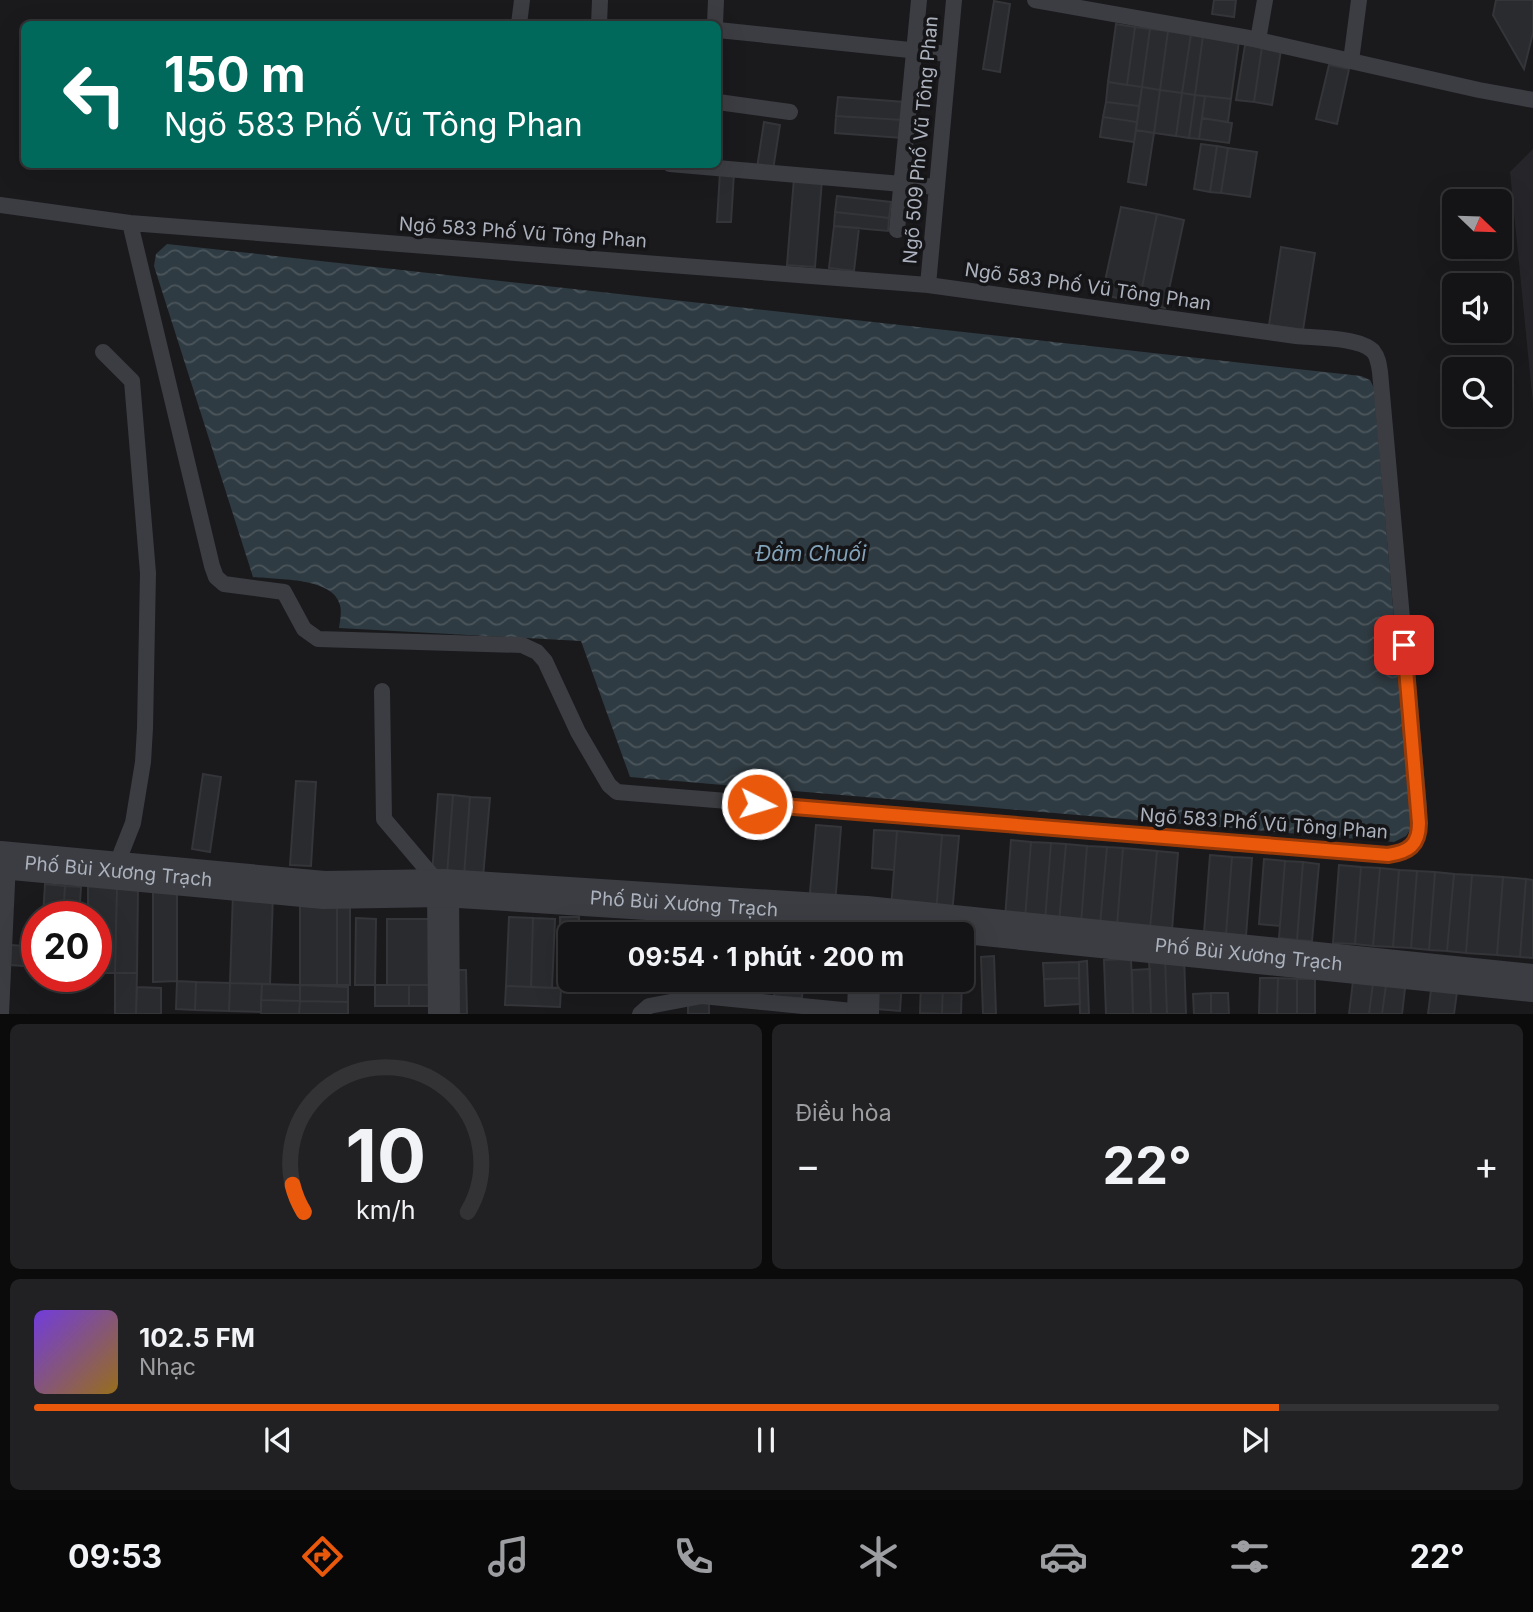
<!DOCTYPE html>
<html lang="vi">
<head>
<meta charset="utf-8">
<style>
	:root { --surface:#141416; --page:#212123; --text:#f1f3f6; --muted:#9d9ea1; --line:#333335; --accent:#ea580c }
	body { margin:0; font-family:Inter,sans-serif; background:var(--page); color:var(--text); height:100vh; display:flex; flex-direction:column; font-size:26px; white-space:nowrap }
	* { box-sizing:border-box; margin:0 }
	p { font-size:23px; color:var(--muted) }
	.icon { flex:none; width:38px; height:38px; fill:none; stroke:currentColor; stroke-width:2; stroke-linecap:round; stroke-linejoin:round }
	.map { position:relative; height:1014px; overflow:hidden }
	.panel { display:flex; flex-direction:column; gap:10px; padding:10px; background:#0b0b0c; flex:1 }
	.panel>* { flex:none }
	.banner { position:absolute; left:21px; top:21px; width:700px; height:147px; border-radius:10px; box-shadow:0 7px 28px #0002,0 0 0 2px var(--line); background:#00695c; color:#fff; overflow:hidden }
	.needle { width:46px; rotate:113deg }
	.controls { position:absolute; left:1442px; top:189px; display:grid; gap:14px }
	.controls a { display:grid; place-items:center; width:70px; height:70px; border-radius:10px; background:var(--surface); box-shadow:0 7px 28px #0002,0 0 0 2px var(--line); font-size:35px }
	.speed { position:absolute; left:21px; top:901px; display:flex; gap:14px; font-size:35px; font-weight:700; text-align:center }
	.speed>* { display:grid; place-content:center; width:91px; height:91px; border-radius:50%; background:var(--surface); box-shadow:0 7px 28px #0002,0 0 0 2px var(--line); line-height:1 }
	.speed .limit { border:10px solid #d22; background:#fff; color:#111 }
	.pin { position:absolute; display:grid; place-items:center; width:60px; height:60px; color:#fff; margin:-30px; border-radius:14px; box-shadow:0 4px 10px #0006 }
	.me { position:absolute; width:77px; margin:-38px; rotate:95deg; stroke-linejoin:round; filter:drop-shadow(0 0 5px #0008) }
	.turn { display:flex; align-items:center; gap:24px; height:147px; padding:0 28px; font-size:32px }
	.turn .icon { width:91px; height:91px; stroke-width:2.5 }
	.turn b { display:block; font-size:49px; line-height:60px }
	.big { font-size:52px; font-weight:700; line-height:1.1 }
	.panel .tile { flex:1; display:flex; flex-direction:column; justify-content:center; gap:10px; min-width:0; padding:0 24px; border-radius:10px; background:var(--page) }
	.panel .dial { align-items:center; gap:0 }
	.dial svg { height:182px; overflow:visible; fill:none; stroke:var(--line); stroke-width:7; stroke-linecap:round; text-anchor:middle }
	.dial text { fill:var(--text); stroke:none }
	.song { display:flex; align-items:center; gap:21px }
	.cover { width:84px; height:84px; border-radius:10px; background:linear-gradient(135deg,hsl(260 70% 55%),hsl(40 70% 35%)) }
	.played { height:7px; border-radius:4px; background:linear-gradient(90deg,var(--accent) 85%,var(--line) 85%) }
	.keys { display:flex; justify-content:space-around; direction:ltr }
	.heat { display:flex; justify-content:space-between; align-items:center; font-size:38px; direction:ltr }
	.panel .tiles { flex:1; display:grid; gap:10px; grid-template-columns:1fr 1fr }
	.tile:last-child { grid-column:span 2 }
	.trip { position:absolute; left:558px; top:922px; width:416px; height:70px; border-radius:10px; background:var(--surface); box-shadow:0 7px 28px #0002,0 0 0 2px var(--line); font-weight:700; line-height:70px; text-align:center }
	.dock { display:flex; height:112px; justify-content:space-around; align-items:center; background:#080809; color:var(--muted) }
	.dock .icon { width:49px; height:49px }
	.dock .active { color:var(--accent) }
	.dock b { font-size:32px; color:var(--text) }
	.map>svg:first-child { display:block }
	.built { fill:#26262a }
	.water { fill:url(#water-waves) }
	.building { fill:#2a2b2e; stroke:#343539; stroke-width:2 }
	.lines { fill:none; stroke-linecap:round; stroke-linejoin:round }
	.service { stroke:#3b3d42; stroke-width:16 }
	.minor { stroke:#3b3d42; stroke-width:32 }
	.tertiary { stroke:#3b3d42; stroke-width:38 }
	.route-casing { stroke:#983908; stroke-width:18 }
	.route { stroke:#ea580c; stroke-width:12 }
	.labels { text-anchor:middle; stroke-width:7; stroke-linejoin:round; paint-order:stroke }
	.street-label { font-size:19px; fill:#acb2bd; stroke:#151518 }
	.water-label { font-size:21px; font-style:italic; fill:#82a3b9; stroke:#151518 }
</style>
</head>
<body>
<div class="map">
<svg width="1533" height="1014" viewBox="0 0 1533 1014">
	<defs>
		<pattern id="water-waves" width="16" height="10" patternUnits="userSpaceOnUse" patternTransform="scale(1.75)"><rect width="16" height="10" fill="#2f3b42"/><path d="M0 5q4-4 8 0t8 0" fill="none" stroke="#4a555b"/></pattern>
	</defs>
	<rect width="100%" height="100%" fill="#1a1a1d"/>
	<path class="built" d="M1533,149V404L1510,172Z"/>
	<path class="water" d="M167,244L1361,376L1370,380L1374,388L1412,827L1406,836L1394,842L630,777L581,641L339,628C340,621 342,612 340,605C333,577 277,580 253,577L154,266L156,254Z"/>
	<path class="building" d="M1214,0H1236L1234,17L1212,14Z
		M1496,0H1533V33L1524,69L1493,15Z
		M994,1L1010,4L1000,72L983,69Z
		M1116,24L1135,27L1127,85L1108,82Z
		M1135,27L1150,29L1142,87L1127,85Z
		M1150,29L1168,31L1160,90L1142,87Z
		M1168,31L1191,34L1182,93L1160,90Z
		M1191,34L1203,36L1195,95L1182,93Z
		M1203,36L1239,41L1231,99L1195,95Z
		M1245,45L1262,47L1254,102L1236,100Z
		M1262,47L1281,50L1272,105L1254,102Z
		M1329,65L1349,69L1337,124L1316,119Z
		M1108,82L1142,87L1139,106L1106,102Z
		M1142,87L1160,90L1154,133L1136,130Z
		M1160,90L1182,93L1176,136L1154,133Z
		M1182,93L1195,95L1189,138L1176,136Z
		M1195,95L1205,96L1199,139L1189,138Z
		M1205,96L1231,99L1228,122L1202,118Z
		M838,97L905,102L903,120L836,116Z
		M1106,102L1139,106L1137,122L1103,117Z
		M836,116L903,120L902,138L835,133Z
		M1103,117L1137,122L1134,142L1100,137Z
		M1202,118L1232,123L1229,143L1199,139Z
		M764,122L780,125L773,170L757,168Z
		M1136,130L1154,133L1146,185L1128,182Z
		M1201,144L1217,146L1210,192L1194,189Z
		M1217,146L1228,148L1221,193L1210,192Z
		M1228,148L1257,152L1250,197L1221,193Z
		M720,172L734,173L731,222H717Z
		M794,178L822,180L815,267L787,265Z
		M837,196L891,202L889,218L835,212Z
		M1121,207L1157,214L1139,302L1102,295Z
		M835,212L889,218L888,231L834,226Z
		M1157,214L1184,220L1165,308L1139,302Z
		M834,226L859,228L854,271L829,268Z
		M1281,247L1315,253L1303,330L1269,325Z
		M203,774L221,777L210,852L192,849Z
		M296,781L316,782L311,866L290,865Z
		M438,794L453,795L447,875L432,874Z
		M453,795L470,797L464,876L447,875Z
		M470,797L490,798L483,877L464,876Z
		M816,825L841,827L835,905L809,903Z
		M874,830L897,831L894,870L872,868Z
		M897,831L942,835L936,913L891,909Z
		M942,835L959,836L952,914L936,913Z
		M1011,840L1031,842L1025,919L1005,918Z
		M1031,842L1051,843L1045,921L1025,919Z
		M1051,843L1066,844L1059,922L1045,921Z
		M1066,844L1087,846L1081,924L1059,922Z
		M1087,846L1107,847L1100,925L1081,924Z
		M1107,847L1123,848L1117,926L1100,925Z
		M1123,848L1157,851L1150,929L1117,926Z
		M1157,851L1178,853L1172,930L1150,929Z
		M1210,855L1232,857L1226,934L1204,933Z
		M1232,857L1252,858L1246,936L1226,934Z
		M1264,859L1285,861L1280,926L1259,924Z
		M1285,861L1303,862L1297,940L1279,938Z
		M1303,862L1319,864L1312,941L1297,940Z
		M1339,865L1361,867L1355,944L1333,943Z
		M1361,867L1380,868L1373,946L1355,944Z
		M1380,868L1399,870L1393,947L1373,946Z
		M1399,870L1417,871L1411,948L1393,947Z
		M1417,871L1435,872L1429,950L1411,948Z
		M1435,872L1454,874L1447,951L1429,950Z
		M1454,874L1472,875L1466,953L1447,951Z
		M1472,875L1503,877L1497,955L1466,953Z
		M1503,877L1526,879L1520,957L1497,955Z
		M1526,879L1533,880V958L1520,957Z
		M45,884L65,886L63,917H43Z
		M88,884L117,885L115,973H96V917H88Z
		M117,885H138L137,973H115Z
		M65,886L81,887L79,917H63Z
		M153,891H177V981L153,982Z
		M233,893L273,894L270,984L230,983Z
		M300,897L337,898V985H300Z
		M350,897V985H337V898Z
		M509,917L533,918L531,987L506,986Z
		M560,917H579V934H570V980H580V988H561Z
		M356,918L376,919L375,985H355Z
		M533,918L555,919L552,988L531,987Z
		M387,919H434V985H387Z
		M778,927L806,929V934H777Z
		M11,945L37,947V967L10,965Z
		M994,956L996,1014H983L981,957Z
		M1184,956L1186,1014H1167L1165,957Z
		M1165,957L1167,1014H1151L1149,958Z
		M1131,959L1133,1014H1106L1104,960Z
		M1087,961L1089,1014H1080L1079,962Z
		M1079,962V978L1044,979L1043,963Z
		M1150,969L1151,1014H1133L1132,970Z
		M446,970H466L467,1014H447Z
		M115,973H137L136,1014H115Z
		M1354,973L1374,976L1369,1014H1349Z
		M1374,976L1387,978L1382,1014H1369Z
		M1079,978L1080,1004L1045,1006L1044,979Z
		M1260,978H1278L1277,1014H1259Z
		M1278,978L1297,979V1014H1277Z
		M1387,978L1406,980L1402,1014H1382Z
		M1297,979H1315V1014H1297Z
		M775,980H803L802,998L774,997Z
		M879,980H902L900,1011L877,1009Z
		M921,980H943L942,1014L920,1013Z
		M943,980H962L961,1014H942Z
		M177,981L196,982L195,1010L176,1009Z
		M196,982L230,983L229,1011L195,1010Z
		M230,983L262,984L261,1012L229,1011Z
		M262,984L300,985V1001L261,1000Z
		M300,985L348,987V1002L300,1001Z
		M375,985H409V1006H375Z
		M409,985H434V1006H409Z
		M506,986L561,988L560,1007L505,1005Z
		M137,987L161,988V1014H136Z
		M1431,990L1457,992L1454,1014H1428Z
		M1211,993V1014H1194L1193,994Z
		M1211,993H1228L1229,1014H1211Z
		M261,1000L300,1001L299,1014H261Z
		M300,1001L348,1002V1014H299Z
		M709,1002V1014H688V1003Z"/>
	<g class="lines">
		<path class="service" d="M1035,0L1249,38L1479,90L1533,100
			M519,24L522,0
			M599,24L600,0
			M715,24L716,0
			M718,30L948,54
			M1258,40L1265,0
			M1351,61L1359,0
			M718,102L790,112
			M670,164L937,187
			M0,205L130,223L928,285L1296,336C1315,338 1359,337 1373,351C1378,357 1379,365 1380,372L1419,808C1419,836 1421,851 1388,855L617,792L609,785L578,732L545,661L537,652L522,645L318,639L304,629L284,592L224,584L216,577L212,566L130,223
			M897,230L919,0
			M928,285L954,0
			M103,352L132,381L148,573L145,728L143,762L133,823L114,871
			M382,691L384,819L440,885
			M1,1014L8,862
			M640,1014L649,1006L702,996L863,1012"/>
		<path class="minor" d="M443,888L444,1014
			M863,1014L864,980"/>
		<path class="tertiary" id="s1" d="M0,860L324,890L443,888L866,915L1533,983"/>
	</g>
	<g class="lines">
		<defs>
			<path id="route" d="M757,804L1388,855C1409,852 1419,845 1419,823L1404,645"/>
		</defs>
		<use href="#route" class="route-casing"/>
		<use href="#route" class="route"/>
	</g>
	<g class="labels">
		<g class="street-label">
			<text transform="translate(920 140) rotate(-85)" y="7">Ngõ 509 Phố Vũ Tông Phan</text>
			<text transform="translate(523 232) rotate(4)" y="7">Ngõ 583 Phố Vũ Tông Phan</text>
			<text transform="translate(1088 286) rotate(8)" y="7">Ngõ 583 Phố Vũ Tông Phan</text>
			<text transform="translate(1264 823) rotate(4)" y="7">Ngõ 583 Phố Vũ Tông Phan</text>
			<text dy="7" stroke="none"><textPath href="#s1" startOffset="119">Phố Bùi Xương Trạch</textPath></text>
			<text dy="7" stroke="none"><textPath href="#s1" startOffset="686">Phố Bùi Xương Trạch</textPath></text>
			<text dy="7" stroke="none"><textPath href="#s1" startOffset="1253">Phố Bùi Xương Trạch</textPath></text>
		</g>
		<g class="water-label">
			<text x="811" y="561">Đầm Chuối</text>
		</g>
	</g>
</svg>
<div class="controls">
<a><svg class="needle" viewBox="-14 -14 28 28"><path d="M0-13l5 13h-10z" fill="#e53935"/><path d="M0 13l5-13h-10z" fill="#9d9ea1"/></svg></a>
<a><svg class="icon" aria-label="sound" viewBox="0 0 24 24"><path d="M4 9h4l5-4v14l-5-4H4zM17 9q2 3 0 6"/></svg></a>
<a><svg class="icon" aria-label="search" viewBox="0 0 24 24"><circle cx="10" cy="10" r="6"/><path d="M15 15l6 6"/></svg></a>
</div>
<div class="speed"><div class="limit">20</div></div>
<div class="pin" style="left:1404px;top:645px;background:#d93025"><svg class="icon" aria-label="arrive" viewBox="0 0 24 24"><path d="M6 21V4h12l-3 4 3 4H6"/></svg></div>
<svg class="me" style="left:757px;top:804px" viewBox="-20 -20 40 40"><circle r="17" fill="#ea580c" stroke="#fff" stroke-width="3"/><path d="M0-11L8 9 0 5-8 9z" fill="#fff"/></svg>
<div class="trip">09:54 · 1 phút · 200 m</div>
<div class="banner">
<div class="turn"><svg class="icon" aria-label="left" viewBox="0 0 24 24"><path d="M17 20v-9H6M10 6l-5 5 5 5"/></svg><div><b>150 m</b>Ngõ 583 Phố Vũ Tông Phan</div></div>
</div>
</div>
<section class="panel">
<div class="tiles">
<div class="tile dial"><svg viewBox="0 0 100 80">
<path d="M14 69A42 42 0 1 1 86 69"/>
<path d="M14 69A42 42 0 0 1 9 57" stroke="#ea580c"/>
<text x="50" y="56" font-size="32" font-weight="700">10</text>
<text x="50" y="72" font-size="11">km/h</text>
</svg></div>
<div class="tile"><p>Điều hòa</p>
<div class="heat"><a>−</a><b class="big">22°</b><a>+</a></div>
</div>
<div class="tile">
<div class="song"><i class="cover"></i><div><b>102.5 FM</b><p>Nhạc</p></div></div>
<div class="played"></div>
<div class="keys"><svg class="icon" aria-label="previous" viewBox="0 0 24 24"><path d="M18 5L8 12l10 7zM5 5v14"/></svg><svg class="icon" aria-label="pause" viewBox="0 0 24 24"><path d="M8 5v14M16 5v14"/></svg><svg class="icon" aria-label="next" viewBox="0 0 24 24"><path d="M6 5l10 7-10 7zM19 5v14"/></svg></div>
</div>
</div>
</section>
<nav class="dock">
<b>09:53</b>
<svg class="icon active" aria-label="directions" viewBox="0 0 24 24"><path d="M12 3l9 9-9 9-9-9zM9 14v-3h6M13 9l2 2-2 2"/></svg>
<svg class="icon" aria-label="music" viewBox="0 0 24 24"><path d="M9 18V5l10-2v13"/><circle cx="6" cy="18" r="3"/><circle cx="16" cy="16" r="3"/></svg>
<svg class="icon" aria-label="phone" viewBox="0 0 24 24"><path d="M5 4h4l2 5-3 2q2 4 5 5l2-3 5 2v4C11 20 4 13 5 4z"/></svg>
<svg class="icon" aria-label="climate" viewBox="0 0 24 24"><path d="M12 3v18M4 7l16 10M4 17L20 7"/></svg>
<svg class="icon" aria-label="car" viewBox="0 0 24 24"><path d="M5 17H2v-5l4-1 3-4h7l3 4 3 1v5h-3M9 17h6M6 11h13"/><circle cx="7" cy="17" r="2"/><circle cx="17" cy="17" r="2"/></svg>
<svg class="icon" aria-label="filters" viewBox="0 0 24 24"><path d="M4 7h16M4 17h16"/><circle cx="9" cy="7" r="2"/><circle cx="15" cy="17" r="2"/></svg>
<b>22°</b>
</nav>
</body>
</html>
